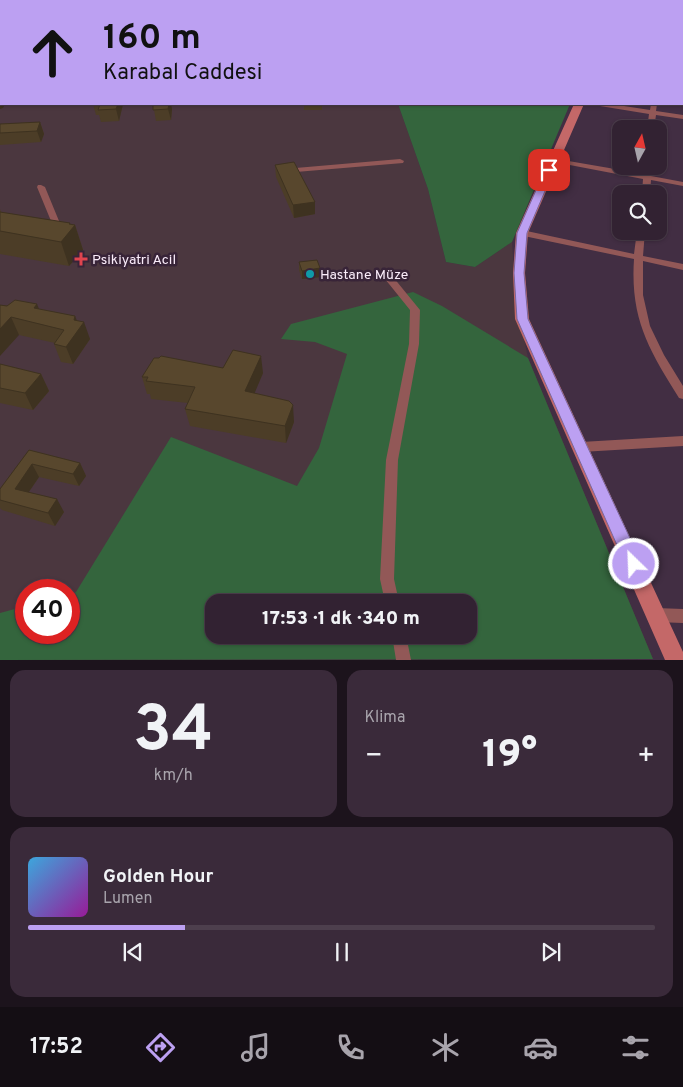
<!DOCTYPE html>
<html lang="tr">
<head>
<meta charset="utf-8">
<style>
	:root { --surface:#322232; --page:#3a2a3a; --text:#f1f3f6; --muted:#a8a4ac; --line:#4d3f4d; --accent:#bca0f2 }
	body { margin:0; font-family:Overpass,sans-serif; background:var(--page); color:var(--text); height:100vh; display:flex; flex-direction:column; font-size:19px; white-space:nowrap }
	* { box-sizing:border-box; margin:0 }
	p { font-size:16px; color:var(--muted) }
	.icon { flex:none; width:28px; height:28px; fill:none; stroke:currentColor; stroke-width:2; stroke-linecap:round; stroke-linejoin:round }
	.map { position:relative; height:660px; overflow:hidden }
	.sheet { display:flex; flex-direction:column; gap:10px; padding:10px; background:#1c131c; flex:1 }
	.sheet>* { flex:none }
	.hud { position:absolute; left:0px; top:0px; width:684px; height:105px; box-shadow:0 1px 4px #0004,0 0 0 1px var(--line); background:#bca0f2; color:#111; overflow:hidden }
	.needle { width:32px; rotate:8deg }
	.tools { position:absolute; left:612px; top:120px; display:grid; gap:10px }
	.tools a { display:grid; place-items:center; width:55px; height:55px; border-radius:10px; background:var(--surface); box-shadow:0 1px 4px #0004,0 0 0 1px var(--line); font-size:25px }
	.speed { position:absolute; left:15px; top:579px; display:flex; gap:10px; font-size:25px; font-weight:700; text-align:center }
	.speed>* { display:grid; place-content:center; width:65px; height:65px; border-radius:50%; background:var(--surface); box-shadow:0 1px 4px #0004,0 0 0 1px var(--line); line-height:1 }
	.speed .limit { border:8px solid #d22; background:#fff; color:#111 }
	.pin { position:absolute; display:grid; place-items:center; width:42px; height:42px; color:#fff; margin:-21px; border-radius:10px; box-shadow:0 2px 8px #0006 }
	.me { position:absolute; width:55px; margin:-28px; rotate:336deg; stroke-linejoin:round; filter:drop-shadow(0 0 4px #0008) }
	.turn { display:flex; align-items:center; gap:18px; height:105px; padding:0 20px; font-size:22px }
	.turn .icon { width:65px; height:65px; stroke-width:2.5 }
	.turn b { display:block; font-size:35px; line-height:42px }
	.big { font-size:38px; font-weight:800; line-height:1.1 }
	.sheet .tile { flex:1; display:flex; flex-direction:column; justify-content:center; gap:8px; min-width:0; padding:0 18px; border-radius:15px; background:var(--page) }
	.sheet .dial { align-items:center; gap:0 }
	.dial b { font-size:65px; line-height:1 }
	.song { display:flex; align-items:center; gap:15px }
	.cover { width:60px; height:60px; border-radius:8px; background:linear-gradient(135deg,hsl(200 70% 55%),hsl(300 70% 35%)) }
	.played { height:5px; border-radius:2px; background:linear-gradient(90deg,var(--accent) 25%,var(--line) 25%) }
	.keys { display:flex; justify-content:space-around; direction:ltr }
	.heat { display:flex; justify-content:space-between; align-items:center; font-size:28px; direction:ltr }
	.sheet .tiles { flex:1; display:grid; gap:10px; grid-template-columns:1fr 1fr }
	.tile:last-child { grid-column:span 2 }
	.trip { position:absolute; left:205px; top:594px; width:272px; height:50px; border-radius:15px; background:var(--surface); box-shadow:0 1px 4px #0004,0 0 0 1px var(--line); font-weight:800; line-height:50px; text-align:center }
	.menu { display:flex; height:80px; justify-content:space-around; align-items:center; background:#140e14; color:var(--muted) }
	.menu .icon { width:35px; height:35px }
	.menu .active { color:var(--accent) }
	.menu b { font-size:22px; color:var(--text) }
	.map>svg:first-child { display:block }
	.medical { fill:#4b373f; fill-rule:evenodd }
	.green { fill:#34653d; fill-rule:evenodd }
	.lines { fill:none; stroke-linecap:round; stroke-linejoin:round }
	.street { fill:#925857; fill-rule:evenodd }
	.secondary { fill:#c46868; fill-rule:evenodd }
	.wall { fill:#4c3d27 }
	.shaded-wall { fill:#3e3220 }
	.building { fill:#58472d; stroke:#3e3220 }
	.route { fill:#bca0f2; stroke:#7a689d }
	.health-dot { fill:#e0444e; stroke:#382438; stroke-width:2 }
	.culture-dot { fill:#0f9aa8; stroke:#382438; stroke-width:2 }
	.labels { text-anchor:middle; stroke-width:5; stroke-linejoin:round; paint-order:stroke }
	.poi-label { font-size:14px; fill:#fbedfb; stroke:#382438; text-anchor:start }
</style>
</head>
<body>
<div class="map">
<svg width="683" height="660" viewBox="0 0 683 660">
	<rect width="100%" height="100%" fill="#422e43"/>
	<path class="medical" d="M0,62L1,104H398L428,189L446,262L475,267L512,242L516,298L528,358L653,659L0,660ZM26,590H69V632H26ZM214,602H469V635H214Z"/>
	<path class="green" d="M398,104H570L512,242L475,267L446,262L428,189Z
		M413,292L442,306L528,358L653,659L0,660V613L26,606V632H69V594L76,592L171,437L297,486L319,448L347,354L315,342L281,339L291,324ZM214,602H469V635H214Z"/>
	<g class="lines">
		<path class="street" d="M617,0H625V1H618Z
			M1,16V22L0,23V17Z
			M682,19H683V23H682Z
			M682,60H683V64H682Z
			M597,104H611L650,110L651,104H657L656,111L683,115V119L656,115L654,129H647L649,114L600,106Z
			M551,158L644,174V166H652L651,176L683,182V186L651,180L650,194H642L643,179L554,162H551Z
			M400,159L404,161L403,163L284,173L280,171L284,169Z
			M38,185H41L45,187L59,221L58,223H52L51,221L37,187Z
			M522,230L634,254L637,231H645L643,256L683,264V270L643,261V295L650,326L664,355L683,386V399L679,398C649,350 630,319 634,259L519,235L518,233Z
			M386,271L389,272L420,310L419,344L398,460L394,579L399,602H385L380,579L386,460L409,344L410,310L381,274Z
			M683,436V446L581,452L577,450L575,447L577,444L581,442Z
			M656,608L683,609V623L656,622L651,620L649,615L651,610Z
			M392,635H406L411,660H396Z"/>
		<path class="secondary" d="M599,0H605V1H599Z
			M574,104H584L528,233L525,273L529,319L683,652V660H665L515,319L513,273L516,233Z"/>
	</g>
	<path class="wall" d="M93,104H123L119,121L101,122L99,115H96Z
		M153,104L172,109L171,120L156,121Z
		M304,104H322V110H304Z
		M40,122L44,134L41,142L0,145V124Z
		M275,165L315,202V214L294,218L276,177Z
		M0,209L1,212L75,225L83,250L69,266L0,254Z
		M299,262L321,277L302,279L299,270Z
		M0,305L39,309L77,321L90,339L73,364L61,362L54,344L55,343L19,335Z
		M159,358L223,368L263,373L254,393L294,422L286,443L190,426L185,409L188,403L151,399L150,394H147L142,377Z
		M0,364L41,374L49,391L33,410L0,403Z
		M29,450L80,463L86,476L79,486L39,477L28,493L64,512L55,526L2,510L0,508V489Z"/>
	<path class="shaded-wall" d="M1,98V104H5L3,108L0,109V101Z
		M118,104H123L119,121L116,109Z
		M169,104H171L172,109L171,120L168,109Z
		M40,122L44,134L41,142L37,131Z
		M315,202V214L294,218L293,205Z
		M70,223L72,229L75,225L83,250L69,266L61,242Z
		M320,268L321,277L302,279V271Z
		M37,304L44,321L41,325L34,308Z
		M75,316L80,328L84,322L90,339L73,364L66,347Z
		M11,317L19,335L0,356V329Z
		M261,356L263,373L248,409L245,391Z
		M41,374L49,391L33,410L25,393Z
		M293,405L294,422L286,443L285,426Z
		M80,463L86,476L79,486L73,474Z
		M32,464L39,477L22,502L15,489Z
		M57,499L64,512L55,526L48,513Z"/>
	<path class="building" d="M283,0H305V1H283Z
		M322,0H332L333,1H322Z
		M1,58V98L0,101V60Z
		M100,104H118L116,109L98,110Z
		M153,104H169L168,109L153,110Z
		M40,122L37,131L0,133V124Z
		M294,162L315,202L293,205L275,165Z
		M0,212L70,223L69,224L75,225L61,242L0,231Z
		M317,260L320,268L302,271L299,262Z
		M15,300L37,304L34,308L75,316L74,320L84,322L66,347L54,344L64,330L11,317L0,329V305L7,306Z
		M233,350L261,356L245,391L289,401L293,405L285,426L185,409L195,387L146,381L148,377H142L154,358H159L161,356L223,368Z
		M0,364L41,374L25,393L0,388Z
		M29,450L80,463L73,474L32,464L15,489L57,499L48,513L0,500V489Z"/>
	<path class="route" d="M549,167L554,170L527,233L524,273L528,319L642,564L639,570L634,572L628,570L517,319L514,273L517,233L545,170Z"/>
	<path class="health-dot" d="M78.5 251.5h5v5h5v5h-5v5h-5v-5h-5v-5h5z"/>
	<circle class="culture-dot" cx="310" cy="274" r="5"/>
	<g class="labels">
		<g class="poi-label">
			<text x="92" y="264">Psikiyatri Acil</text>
			<text x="320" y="279">Hastane Müze</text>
		</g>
	</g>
</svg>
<div class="tools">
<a><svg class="needle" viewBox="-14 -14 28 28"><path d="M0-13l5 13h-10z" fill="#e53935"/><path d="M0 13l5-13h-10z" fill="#a8a4ac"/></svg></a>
<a><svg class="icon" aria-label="search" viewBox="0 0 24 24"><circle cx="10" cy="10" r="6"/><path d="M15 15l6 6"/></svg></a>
</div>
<div class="speed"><div class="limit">40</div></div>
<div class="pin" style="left:549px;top:170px;background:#d93025"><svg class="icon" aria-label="arrive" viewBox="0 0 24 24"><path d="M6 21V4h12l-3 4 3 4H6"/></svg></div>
<svg class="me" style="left:634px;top:564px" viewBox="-20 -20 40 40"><circle r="17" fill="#bca0f2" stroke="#fff" stroke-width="3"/><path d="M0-11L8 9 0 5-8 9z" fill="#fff"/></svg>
<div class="trip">17:53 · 1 dk · 340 m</div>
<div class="hud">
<div class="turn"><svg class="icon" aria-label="ahead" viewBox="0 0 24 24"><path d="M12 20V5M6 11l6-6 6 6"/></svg><div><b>160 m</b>Karabal Caddesi</div></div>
</div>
</div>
<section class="sheet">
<div class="tiles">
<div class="tile dial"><b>34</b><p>km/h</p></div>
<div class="tile"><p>Klima</p>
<div class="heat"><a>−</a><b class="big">19°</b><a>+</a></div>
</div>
<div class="tile">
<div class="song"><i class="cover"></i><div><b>Golden Hour</b><p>Lumen</p></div></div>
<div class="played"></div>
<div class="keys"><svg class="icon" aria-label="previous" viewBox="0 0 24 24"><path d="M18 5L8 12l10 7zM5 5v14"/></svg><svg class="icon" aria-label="pause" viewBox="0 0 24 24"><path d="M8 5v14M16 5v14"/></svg><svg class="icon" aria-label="next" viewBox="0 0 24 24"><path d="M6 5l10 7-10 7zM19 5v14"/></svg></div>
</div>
</div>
</section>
<nav class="menu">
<b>17:52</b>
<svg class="icon active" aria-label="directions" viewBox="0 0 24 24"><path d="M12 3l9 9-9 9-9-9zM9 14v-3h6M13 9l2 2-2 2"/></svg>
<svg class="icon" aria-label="music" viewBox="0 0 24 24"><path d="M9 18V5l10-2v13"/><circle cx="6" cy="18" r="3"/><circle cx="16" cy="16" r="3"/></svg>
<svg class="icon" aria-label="phone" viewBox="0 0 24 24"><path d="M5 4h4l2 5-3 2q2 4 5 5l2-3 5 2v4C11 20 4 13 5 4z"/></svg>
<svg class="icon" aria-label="climate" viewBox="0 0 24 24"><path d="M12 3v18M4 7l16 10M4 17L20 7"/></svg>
<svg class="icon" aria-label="car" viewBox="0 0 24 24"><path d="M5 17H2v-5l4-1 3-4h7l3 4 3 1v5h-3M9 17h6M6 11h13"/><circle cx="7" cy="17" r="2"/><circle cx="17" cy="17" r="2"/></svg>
<svg class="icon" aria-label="filters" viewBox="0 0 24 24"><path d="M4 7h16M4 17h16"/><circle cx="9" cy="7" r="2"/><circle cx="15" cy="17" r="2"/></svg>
</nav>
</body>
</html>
